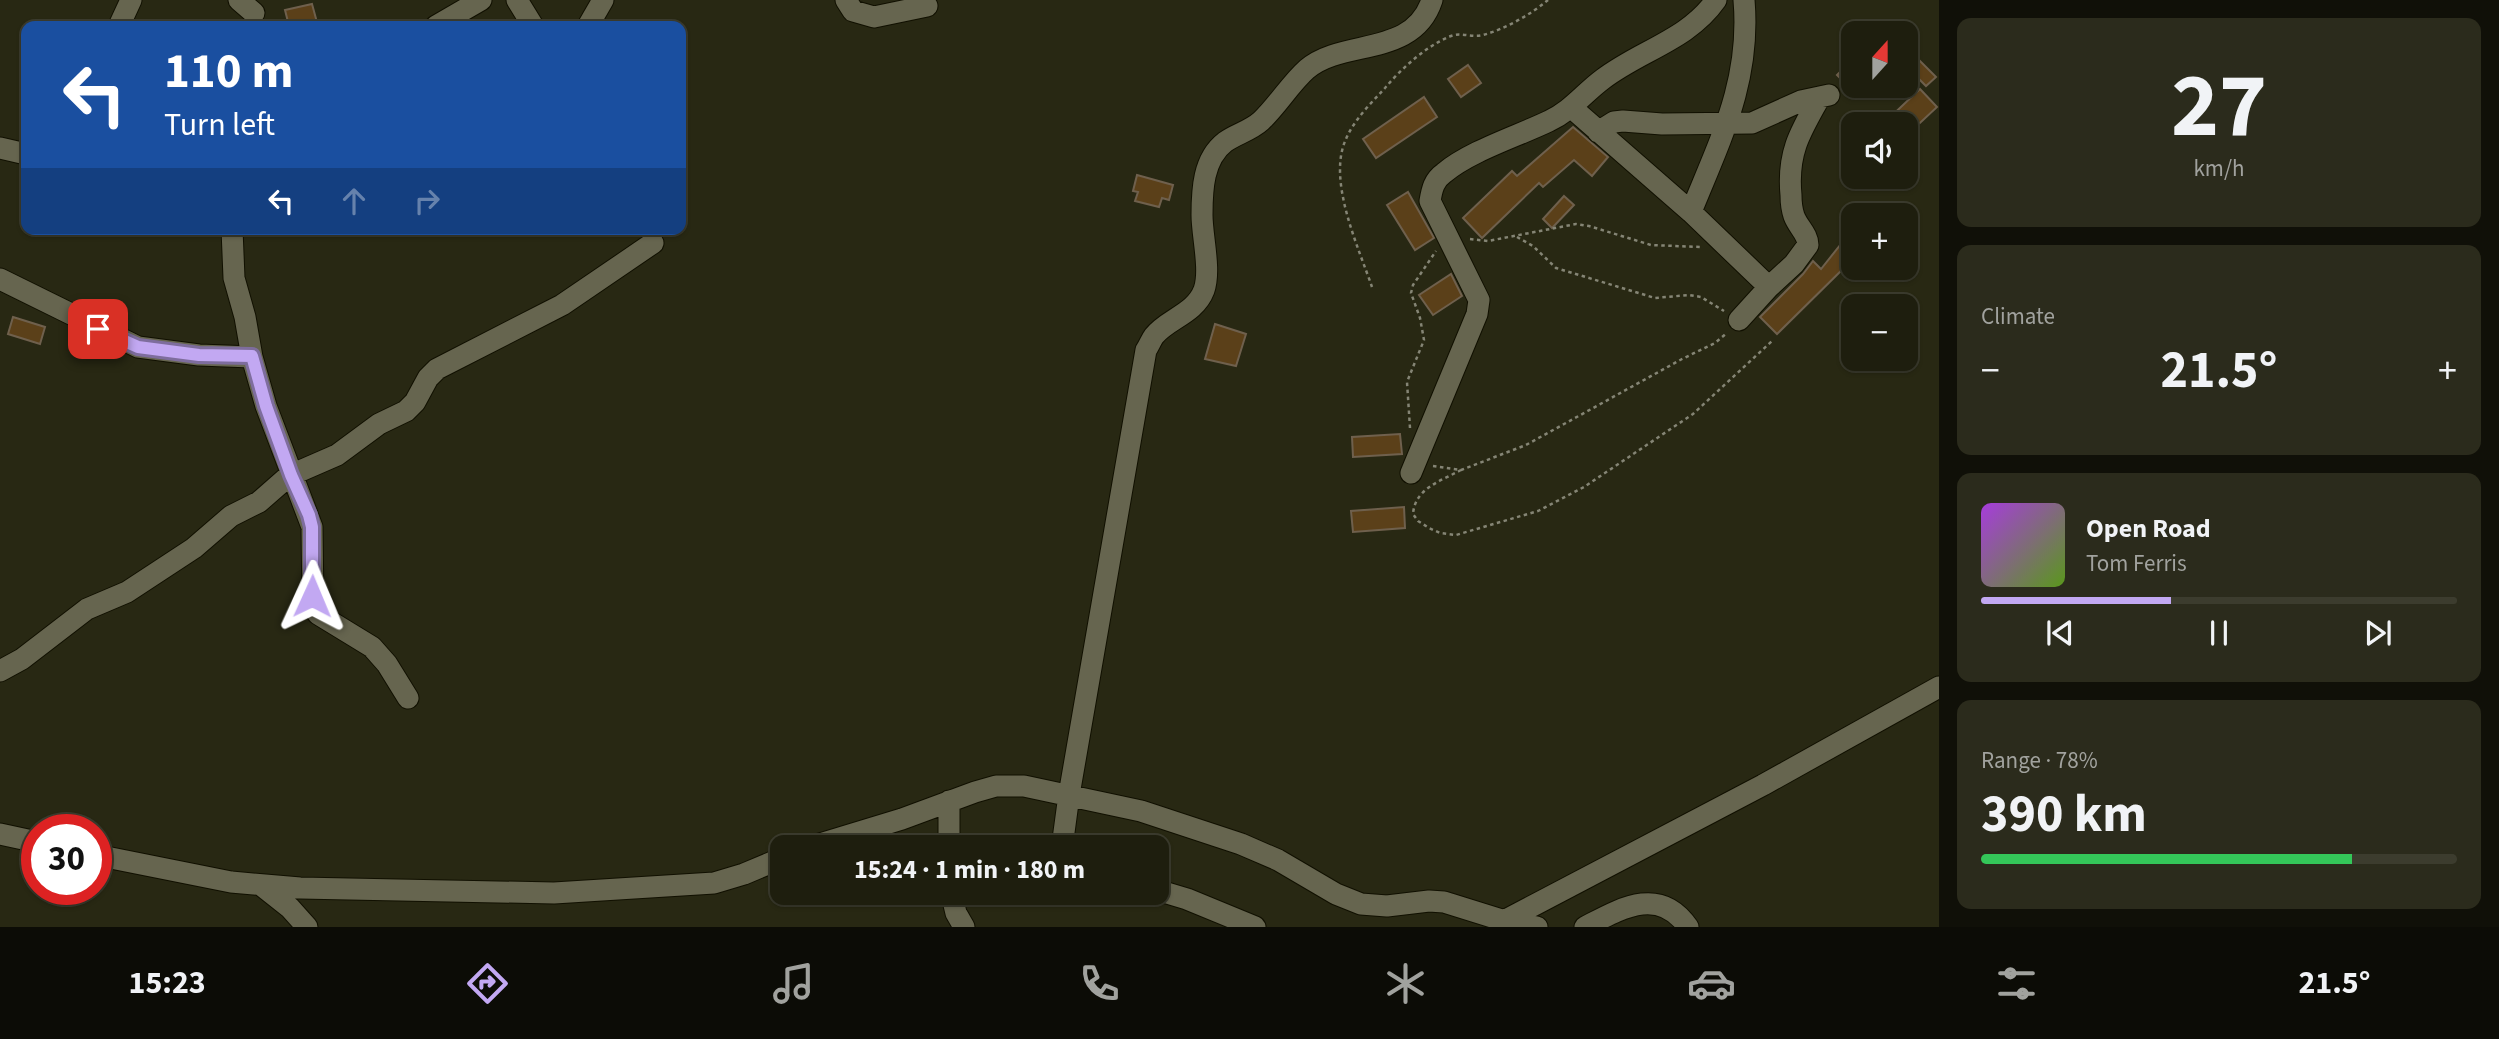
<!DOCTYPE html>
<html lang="en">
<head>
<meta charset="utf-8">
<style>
	:root { --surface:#1e1e0e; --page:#2b2b1c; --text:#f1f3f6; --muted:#a1a29e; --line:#3c3c2e; --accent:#c2a8f2 }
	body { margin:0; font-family:"Source Sans 3",sans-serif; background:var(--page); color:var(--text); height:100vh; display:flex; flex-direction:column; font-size:26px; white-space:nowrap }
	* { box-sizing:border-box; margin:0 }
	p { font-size:23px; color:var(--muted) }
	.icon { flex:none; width:38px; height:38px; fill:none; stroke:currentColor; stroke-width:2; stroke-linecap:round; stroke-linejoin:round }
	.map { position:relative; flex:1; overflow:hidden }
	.details { display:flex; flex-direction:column; gap:18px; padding:18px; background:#101008; width:560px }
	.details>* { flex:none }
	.guide { position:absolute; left:21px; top:21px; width:665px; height:214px; border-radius:14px; box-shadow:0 2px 5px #0004,0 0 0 2px var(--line); background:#1a4fa0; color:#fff; overflow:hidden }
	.needle { width:46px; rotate:21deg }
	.fabs { position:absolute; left:1841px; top:21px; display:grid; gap:14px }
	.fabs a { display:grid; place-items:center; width:77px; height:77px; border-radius:14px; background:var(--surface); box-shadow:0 2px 5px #0004,0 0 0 2px var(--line); font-size:35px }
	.speed { position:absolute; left:21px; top:814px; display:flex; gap:14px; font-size:35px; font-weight:700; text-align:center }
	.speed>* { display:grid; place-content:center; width:91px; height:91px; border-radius:50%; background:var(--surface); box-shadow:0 2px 5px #0004,0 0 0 2px var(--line); line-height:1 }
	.speed .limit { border:10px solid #d22; background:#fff; color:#111 }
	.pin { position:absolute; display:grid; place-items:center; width:60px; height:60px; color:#fff; margin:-30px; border-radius:14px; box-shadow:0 4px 10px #0006 }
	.me { position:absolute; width:77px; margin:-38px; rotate:1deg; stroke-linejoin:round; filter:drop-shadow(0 0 5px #0008) }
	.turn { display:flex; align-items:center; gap:24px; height:147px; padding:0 28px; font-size:32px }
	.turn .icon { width:91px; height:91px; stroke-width:2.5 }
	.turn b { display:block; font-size:49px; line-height:60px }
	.lanes { display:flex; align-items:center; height:66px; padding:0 28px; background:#0003; justify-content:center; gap:35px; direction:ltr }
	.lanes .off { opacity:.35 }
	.big { font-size:52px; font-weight:700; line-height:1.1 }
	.details .card { flex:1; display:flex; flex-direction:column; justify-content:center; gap:10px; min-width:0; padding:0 24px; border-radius:14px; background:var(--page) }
	.details .dial { align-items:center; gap:0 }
	.dial b { font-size:91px; line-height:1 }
	.song { display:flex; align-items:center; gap:21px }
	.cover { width:84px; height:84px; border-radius:10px; background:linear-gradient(135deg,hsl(280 70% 55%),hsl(90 70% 35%)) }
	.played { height:7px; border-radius:4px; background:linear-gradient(90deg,var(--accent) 40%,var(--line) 40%) }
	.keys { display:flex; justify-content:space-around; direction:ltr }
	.heat { display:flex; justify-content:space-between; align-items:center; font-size:38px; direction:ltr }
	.charge { height:10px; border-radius:5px; background:linear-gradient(90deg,#34c759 78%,var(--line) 0) }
	.trip { position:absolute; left:770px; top:835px; width:399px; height:70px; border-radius:14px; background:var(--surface); box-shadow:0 2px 5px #0004,0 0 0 2px var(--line); font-weight:700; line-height:70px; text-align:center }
	.dock { display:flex; height:112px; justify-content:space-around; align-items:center; background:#0c0c06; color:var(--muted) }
	.dock .icon { width:49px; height:49px }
	.dock .on { color:var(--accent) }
	.dock b { font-size:32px; color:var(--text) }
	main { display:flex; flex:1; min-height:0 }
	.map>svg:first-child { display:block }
	.building { fill:#5b4019; stroke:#6f604d; stroke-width:2 }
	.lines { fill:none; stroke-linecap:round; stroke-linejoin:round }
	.minor-casing { stroke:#111001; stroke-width:23 }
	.path { stroke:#858575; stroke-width:2.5; stroke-dasharray:3.5 3.5; stroke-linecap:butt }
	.minor { stroke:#66654f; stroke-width:21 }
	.route-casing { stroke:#7e6d9d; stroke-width:18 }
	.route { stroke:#c2a8f2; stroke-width:12 }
</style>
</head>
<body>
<main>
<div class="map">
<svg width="1939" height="927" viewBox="0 0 1939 927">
	<rect width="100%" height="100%" fill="#282813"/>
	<path class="building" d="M312,4L318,26H289L285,10Z
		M1906,47L1936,77L1926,86L1906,66Z
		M1853,59V91L1837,75Z
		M1468,65L1481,83L1461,97L1448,79Z
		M1920,89L1937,107L1906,136V124H1883Z
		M1424,97L1437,117L1376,158L1363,139Z
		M1573,127L1608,157L1592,176L1574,160L1543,187L1539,183L1482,238L1463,218L1512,171L1517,176Z
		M1137,175L1173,185L1169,200L1162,198L1159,207L1135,201L1138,192L1133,191Z
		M1408,192L1434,238L1415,250L1387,205Z
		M1564,196L1574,205L1552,228L1543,219Z
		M1841,244L1853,255V259L1777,334L1760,317L1803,274L1813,261L1821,269Z
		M1451,274L1462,296L1433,315L1419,295Z
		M13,317L45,327L40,344L8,334Z
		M1215,324L1246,334L1236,366L1205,359Z
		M1400,434L1402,454L1353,457L1352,437Z
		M1404,507L1405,528L1353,532L1351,511Z"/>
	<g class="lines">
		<defs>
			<path id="minor" d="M239,0L254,13
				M517,0L533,26
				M846,0L853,11L874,17L927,6
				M119,26L131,0
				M436,26L481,0
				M588,26L603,0
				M1572,108L1691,212L1769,287
				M1598,132L1614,122L1623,121L1662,124L1752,123L1801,101L1829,95
				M0,148L26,154
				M1691,212C1720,140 1751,81 1744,0
				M232,229L234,278L245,317L252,357L266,406L312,527L313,607L318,614L372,647L387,664L408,698
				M0,279L138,347L199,355L252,357
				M1739,320L1769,287L1794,264L1808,245C1808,234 1798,227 1794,216C1792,210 1791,202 1791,195C1787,153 1800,132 1820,97
				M1411,473L1477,314L1479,300L1430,201C1432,189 1434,180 1444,173C1470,151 1518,136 1549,121C1571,111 1584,93 1603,79C1641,50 1688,40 1716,0
				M291,475L337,455L379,424L406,411L415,402L428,378L437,369L562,305L653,243
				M0,671L22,659L87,609L127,592L194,548L231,516L259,502L291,474
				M0,834L37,842
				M810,847L902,819L975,792L996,786H1024L1141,811L1241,844L1278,860L1336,894L1361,904L1387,906L1429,901L1444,902L1505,921L1537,927
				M949,847V801
				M1062,847L1069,795L1146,350C1149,346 1151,340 1154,336C1167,319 1195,314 1204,290C1211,270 1202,236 1202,215C1202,190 1203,159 1225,142C1236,134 1250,131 1261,121C1278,105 1290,84 1307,69C1344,38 1413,58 1432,0
				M96,855L231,882L300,888L554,893L714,883L744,874L782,858
				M261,885L290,908L307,927
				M1157,890L1187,899L1255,927
				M951,892L956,913L964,927
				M1500,923L1763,785L1939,687
				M1585,927C1620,909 1659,885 1688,927"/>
		</defs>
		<use href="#minor" class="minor-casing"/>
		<path class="path" d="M1517,237L1533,246L1556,268L1655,298L1689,295L1701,297L1724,311
			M1470,239L1488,241L1576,224L1589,226L1651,245L1700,247
			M1372,287C1358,246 1327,180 1346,139C1354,120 1371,103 1385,88C1402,68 1426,46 1451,36C1461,32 1472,38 1483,35C1505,29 1530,15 1548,0
			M1410,428L1407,382L1424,340L1420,318L1411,293L1413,285L1436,251
			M1433,466L1461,470L1526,445L1682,359L1715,343L1727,333
			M1461,470C1441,481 1415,488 1413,514L1418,521L1429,528L1440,533L1456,535L1538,511L1584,487L1693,414L1772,341"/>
		<use href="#minor" class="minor"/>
	</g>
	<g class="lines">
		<defs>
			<path id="route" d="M98,329L138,347L199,355L252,356L266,406L291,475L309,515L312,527V596"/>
		</defs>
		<use href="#route" class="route-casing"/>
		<use href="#route" class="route"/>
	</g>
</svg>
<div class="fabs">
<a><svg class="needle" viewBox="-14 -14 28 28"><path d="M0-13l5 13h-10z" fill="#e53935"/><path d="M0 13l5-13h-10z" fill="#a1a29e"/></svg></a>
<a><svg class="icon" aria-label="sound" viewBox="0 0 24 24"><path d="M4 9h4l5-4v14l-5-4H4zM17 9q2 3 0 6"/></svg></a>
<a>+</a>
<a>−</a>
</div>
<div class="speed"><div class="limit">30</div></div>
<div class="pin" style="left:98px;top:329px;background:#d93025"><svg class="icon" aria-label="arrive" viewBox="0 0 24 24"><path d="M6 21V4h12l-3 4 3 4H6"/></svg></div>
<svg class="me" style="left:312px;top:596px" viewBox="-20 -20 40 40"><path d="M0-17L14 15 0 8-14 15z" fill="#c2a8f2" stroke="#fff" stroke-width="4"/></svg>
<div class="trip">15:24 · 1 min · 180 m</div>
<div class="guide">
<div class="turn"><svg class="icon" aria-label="left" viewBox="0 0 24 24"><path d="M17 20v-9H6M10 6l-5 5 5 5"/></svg><div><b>110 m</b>Turn left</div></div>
<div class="lanes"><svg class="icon" aria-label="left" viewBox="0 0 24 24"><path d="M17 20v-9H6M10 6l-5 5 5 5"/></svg><svg class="icon off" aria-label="ahead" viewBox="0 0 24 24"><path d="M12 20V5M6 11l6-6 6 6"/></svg><svg class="icon off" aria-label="right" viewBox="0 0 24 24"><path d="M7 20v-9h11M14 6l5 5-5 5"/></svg></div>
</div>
</div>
<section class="details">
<div class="card dial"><b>27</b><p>km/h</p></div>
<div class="card"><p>Climate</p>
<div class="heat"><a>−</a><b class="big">21.5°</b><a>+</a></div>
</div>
<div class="card">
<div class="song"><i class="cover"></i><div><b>Open Road</b><p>Tom Ferris</p></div></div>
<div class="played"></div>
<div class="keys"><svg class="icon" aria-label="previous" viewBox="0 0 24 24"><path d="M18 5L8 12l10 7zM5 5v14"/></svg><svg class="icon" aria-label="pause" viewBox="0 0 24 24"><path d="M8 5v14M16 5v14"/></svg><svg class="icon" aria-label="next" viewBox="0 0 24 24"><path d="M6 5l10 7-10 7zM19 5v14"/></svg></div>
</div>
<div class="card"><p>Range · 78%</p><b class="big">390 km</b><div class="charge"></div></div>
</section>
</main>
<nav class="dock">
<b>15:23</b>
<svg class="icon on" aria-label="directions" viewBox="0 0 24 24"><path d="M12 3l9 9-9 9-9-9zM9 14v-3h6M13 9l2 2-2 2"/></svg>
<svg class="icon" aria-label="music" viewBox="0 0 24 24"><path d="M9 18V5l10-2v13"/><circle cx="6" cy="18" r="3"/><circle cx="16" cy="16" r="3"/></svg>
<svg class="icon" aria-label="phone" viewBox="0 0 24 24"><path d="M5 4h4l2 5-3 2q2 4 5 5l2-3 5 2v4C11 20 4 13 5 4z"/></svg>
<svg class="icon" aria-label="climate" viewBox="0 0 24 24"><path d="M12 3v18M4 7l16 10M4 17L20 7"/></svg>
<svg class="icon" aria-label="car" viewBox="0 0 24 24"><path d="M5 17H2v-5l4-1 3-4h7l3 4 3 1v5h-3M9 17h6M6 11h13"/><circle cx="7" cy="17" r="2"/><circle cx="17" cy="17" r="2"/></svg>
<svg class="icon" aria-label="filters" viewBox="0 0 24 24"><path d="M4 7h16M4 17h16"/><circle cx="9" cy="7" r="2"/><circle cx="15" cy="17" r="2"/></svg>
<b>21.5°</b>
</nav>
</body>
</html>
